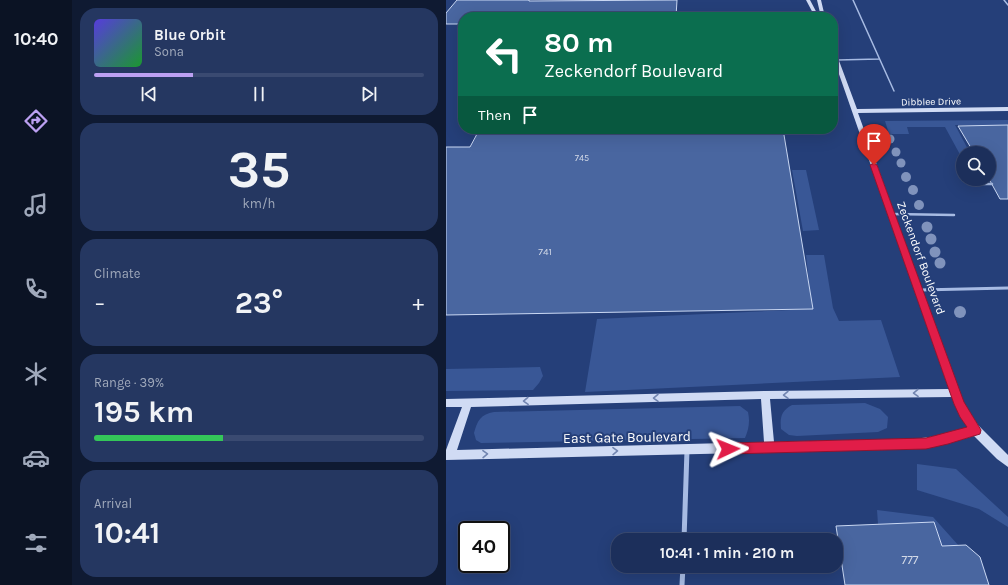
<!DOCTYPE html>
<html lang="en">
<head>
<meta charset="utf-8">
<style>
	:root { --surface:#1c2f5b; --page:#253761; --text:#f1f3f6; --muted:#a0a9bb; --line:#3a4a71; --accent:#bca0f2 }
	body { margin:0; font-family:Karla,sans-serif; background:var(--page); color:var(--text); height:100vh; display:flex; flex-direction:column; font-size:15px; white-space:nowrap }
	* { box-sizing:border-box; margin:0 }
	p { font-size:13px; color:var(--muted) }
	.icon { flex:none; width:22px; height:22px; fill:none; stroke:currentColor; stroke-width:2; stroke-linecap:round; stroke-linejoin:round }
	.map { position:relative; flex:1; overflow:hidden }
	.side { display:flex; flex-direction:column; gap:8px; padding:8px; background:#0f1a32; width:374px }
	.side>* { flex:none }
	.banner { position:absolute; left:12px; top:12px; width:380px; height:122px; border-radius:16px; box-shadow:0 4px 16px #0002,0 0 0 1px var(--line); background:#0b6e4f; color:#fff; overflow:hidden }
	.tools { position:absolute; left:510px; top:146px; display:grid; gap:8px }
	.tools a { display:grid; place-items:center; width:40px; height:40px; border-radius:50%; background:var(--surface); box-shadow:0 4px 16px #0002,0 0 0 1px var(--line); font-size:20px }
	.speed { position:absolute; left:12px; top:521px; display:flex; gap:8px; font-size:20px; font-weight:700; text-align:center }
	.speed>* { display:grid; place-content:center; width:52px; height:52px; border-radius:50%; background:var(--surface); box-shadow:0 4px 16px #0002,0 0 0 1px var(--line); line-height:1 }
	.speed .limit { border:2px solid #111; border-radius:6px; background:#fff; color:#111 }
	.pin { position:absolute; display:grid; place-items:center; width:34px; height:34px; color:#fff; margin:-41px -17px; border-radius:50% 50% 50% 0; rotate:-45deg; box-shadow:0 0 4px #0007 }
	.pin .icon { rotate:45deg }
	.me { position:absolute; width:44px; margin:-22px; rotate:88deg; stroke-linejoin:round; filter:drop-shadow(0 0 3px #0008) }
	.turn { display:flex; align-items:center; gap:14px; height:84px; padding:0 20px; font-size:18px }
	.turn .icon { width:52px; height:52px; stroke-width:2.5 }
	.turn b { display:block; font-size:28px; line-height:34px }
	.then { display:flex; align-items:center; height:38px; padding:0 20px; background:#0003; gap:8px; font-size:15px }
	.big { font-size:30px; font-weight:700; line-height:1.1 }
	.side .card { flex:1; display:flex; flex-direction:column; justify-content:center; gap:6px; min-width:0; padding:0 14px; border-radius:16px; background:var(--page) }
	.side .dial { align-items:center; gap:0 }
	.dial b { font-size:52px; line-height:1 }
	.song { display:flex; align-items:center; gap:12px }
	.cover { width:48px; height:48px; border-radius:6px; background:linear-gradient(135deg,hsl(250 70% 55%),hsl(130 70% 35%)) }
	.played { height:4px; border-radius:2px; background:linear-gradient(90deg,var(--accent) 30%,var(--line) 30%) }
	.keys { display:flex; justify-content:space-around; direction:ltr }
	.heat { display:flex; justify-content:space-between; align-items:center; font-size:22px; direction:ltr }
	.charge { height:6px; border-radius:3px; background:linear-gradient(90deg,#34c759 39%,var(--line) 0) }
	.trip { position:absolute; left:165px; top:533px; width:232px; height:40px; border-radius:16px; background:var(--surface); box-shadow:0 4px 16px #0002,0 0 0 1px var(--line); font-weight:700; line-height:40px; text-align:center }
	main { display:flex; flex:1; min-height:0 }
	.menu { display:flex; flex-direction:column; width:72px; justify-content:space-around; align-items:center; background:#0b1324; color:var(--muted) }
	.menu .icon { width:28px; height:28px }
	.menu .active { color:var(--accent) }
	.menu b { font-size:18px; color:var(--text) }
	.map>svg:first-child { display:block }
	.green { fill:#395796 }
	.building { fill:#4966a0; stroke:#cad8f3 }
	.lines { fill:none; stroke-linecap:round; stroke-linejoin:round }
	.lane-far2 { stroke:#a7bbe3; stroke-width:1.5 }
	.lane-far1 { stroke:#a7bbe3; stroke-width:2.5 }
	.lane { stroke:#a7bbe3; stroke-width:3 }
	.street { stroke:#a7bbe3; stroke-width:5 }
	.secondary { fill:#d0dbf4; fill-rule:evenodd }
	.tree { fill:#8093bc }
	.oneway { stroke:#7285b0 }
	.route { fill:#e11d48; stroke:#92132f }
	.labels { text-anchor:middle; stroke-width:4; stroke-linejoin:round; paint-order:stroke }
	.far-number-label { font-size:9px; fill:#d2d9e7 }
	.far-street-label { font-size:10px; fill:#fff; stroke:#253f79 }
	.number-label { font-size:10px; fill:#d2d9e7 }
	.street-label { font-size:12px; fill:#fff; stroke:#253f79 }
	.near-number-label { font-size:12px; fill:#d2d9e7 }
	.near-street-label { font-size:14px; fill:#fff; stroke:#253f79 }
</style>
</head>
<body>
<main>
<nav class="menu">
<b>10:40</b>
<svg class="icon active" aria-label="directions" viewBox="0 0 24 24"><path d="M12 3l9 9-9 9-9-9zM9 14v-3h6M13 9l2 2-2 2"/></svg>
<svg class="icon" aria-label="music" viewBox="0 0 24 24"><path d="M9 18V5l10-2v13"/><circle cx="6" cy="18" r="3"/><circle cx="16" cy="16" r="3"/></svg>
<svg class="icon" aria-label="phone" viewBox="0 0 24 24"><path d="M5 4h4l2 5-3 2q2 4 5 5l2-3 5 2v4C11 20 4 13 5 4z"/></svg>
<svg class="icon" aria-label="climate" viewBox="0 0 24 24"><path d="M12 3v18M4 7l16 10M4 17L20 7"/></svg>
<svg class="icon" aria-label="car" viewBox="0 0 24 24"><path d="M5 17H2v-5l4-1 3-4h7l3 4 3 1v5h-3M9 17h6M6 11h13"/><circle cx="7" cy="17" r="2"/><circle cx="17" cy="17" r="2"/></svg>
<svg class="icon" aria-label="filters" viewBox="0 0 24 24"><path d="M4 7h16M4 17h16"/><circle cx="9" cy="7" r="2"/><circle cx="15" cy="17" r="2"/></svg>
</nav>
<section class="side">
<div class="card">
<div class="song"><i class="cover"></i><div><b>Blue Orbit</b><p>Sona</p></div></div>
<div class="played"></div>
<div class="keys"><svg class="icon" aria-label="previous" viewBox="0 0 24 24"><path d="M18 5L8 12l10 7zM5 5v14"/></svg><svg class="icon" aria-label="pause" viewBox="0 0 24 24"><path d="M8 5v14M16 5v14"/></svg><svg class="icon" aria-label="next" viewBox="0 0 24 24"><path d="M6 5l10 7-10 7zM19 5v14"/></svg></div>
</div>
<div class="card dial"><b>35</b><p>km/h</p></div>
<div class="card"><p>Climate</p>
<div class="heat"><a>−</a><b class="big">23°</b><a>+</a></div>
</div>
<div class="card"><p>Range · 39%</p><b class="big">195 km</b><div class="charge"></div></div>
<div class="card"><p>Arrival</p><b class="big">10:41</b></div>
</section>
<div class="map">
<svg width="562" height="585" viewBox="0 0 562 585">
	<rect width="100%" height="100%" fill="#253f79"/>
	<path class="green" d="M562,120V125H509L524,153H517V160L499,127H461L463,134H443L439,121Z
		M346,170H360L373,230L357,231Z
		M360,255H378L387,308L393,321L435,320L454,377L139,392L151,319L366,309Z
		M94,367L97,376L93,383L87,390L0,391V369Z
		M419,403L434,409L442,417L441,428L432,432L351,436L343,435L335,429C334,417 335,411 346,405Z
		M294,406L302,412C304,421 303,429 299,438L35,443L30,440L28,433C31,421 35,414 48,412Z
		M471,464L510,469L562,517V527L533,509L471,490Z
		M431,510L487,517L513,546H496L432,524Z"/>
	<path class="building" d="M11,0H83V1L231,0L230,17H17V24H0V13Z
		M562,125V199H554L543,179V153H528L512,126Z
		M337,129L367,309L0,315V147H24L31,134Z
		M488,522L496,546L520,545L534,557L543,585H399L390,526Z"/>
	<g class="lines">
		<path class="lane-far2" d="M407,0L448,91
			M558,0L562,5
			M391,60L433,59"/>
		<path class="lane-far1" d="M525,184H546
			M446,214L508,215"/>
		<path class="lane" d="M474,290L562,288"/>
		<path class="street" d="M238,540L241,450
			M236,585L237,566"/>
		<path class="secondary" d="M360,0H364L373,17H369Z
			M371,0H375L379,17H375Z
			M387,49L389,50L411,109L562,107V111L412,113L517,402L532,425L562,455V467L551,459L528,436L491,446L468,449L0,460V450L16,407H0V399L319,391L503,389L387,57ZM506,397L514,416L522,428L491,436L468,439L328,442L324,399ZM315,399L318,442L11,450L25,407Z"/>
	</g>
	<g class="tree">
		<circle cx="444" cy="139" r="4.5"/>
		<circle cx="450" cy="152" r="4.5"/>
		<circle cx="455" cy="163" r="4.5"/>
		<circle cx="460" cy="177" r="5"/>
		<circle cx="467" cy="190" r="5"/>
		<circle cx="473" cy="205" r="5"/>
		<circle cx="481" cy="227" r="5.5"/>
		<circle cx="485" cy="239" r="5.5"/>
		<circle cx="489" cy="252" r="5.5"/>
		<circle cx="494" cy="263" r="5.5"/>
		<circle cx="514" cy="312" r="6"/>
	</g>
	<defs><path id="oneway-chevron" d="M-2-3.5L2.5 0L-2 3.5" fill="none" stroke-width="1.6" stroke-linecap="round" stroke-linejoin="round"/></defs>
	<g class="oneway">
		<use href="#oneway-chevron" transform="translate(470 393) rotate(179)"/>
		<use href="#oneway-chevron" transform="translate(340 395) rotate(179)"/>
		<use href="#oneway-chevron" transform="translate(210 398) rotate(179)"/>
		<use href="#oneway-chevron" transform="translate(80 401) rotate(178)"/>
		<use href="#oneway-chevron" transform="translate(169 451) rotate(-1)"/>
		<use href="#oneway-chevron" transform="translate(39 454) rotate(-1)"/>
	</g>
	<path class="route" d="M428,163L431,165L518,402L535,430L534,434L502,444L480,449L282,454L278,453L277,449L278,445L282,443L480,438L521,427L514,417L508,404L424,165Z"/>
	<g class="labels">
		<g class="far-number-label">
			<text x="136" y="161">745</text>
		</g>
		<g class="far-street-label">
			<text transform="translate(485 101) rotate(-1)" y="4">Dibblee Drive</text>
		</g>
		<g class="number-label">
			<text x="99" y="255">741</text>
		</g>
		<g class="street-label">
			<text transform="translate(475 258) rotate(70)" y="4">Zeckendorf Boulevard</text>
		</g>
		<g class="near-number-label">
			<text x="464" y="564">777</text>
		</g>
		<g class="near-street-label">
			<text transform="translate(181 437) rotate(-1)" y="5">East Gate Boulevard</text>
		</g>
	</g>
</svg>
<div class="tools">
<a><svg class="icon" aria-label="search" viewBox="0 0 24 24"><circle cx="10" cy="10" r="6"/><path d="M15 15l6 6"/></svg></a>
</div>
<div class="speed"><div class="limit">40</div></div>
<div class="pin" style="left:428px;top:165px;background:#d93025"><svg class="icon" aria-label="arrive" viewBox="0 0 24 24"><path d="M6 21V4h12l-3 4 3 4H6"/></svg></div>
<svg class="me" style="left:282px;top:449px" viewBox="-20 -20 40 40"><path d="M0-17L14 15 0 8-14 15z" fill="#e11d48" stroke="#fff" stroke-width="4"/></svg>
<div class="trip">10:41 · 1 min · 210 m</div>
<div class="banner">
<div class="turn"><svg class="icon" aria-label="left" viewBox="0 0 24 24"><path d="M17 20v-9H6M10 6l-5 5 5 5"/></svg><div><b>80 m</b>Zeckendorf Boulevard</div></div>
<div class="then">Then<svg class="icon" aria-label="arrive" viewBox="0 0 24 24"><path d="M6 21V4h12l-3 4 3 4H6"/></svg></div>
</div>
</div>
</main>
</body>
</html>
